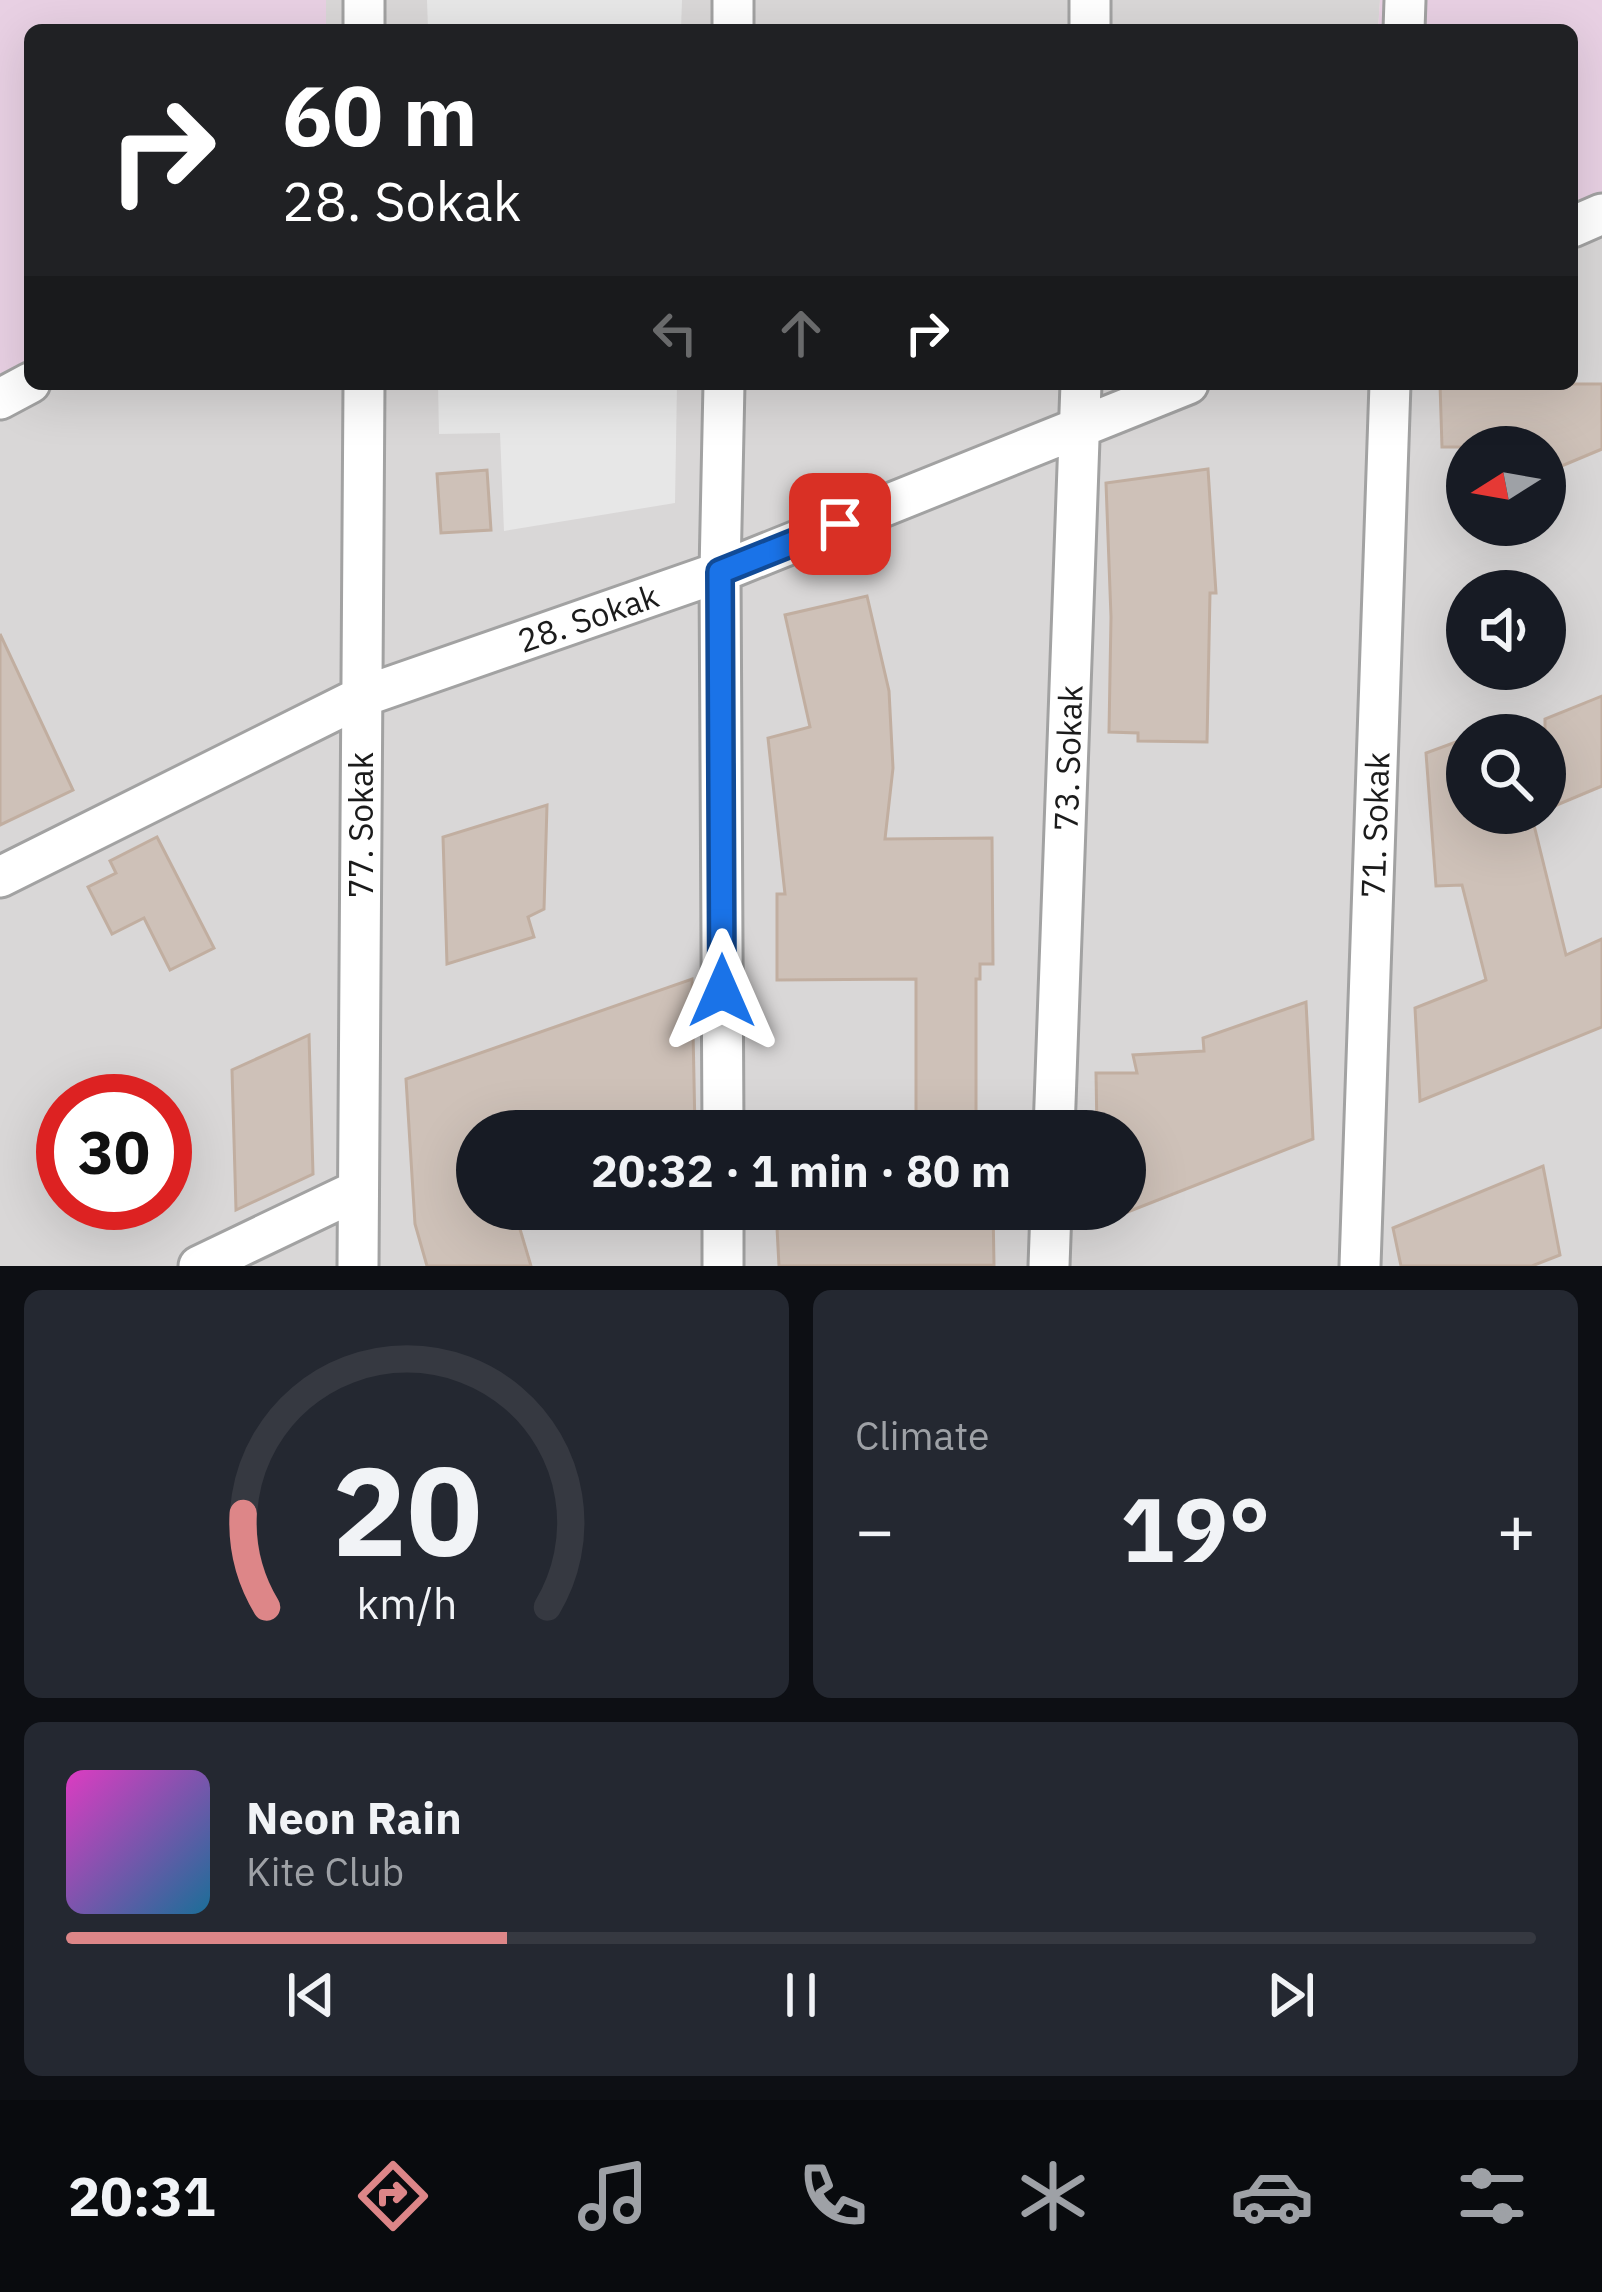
<!DOCTYPE html>
<html lang="en">
<head>
<meta charset="utf-8">
<style>
	:root { --surface:#171b24; --page:#242831; --text:#f1f3f6; --muted:#9ea1a6; --line:#363941; --accent:#dd8688 }
	body { margin:0; font-family:"IBM Plex Sans",sans-serif; background:var(--page); color:var(--text); height:100vh; display:flex; flex-direction:column; font-size:45px; white-space:nowrap }
	* { box-sizing:border-box; margin:0 }
	p { font-size:39px; color:var(--muted) }
	.icon { flex:none; width:66px; height:66px; fill:none; stroke:currentColor; stroke-width:2; stroke-linecap:round; stroke-linejoin:round }
	.map { position:relative; height:1266px; overflow:hidden }
	.side { display:flex; flex-direction:column; gap:24px; padding:24px; background:#0d0f14; flex:1 }
	.side>* { flex:none }
	.top-card { position:absolute; left:24px; top:24px; width:1554px; height:366px; border-radius:18px; box-shadow:0 12px 48px #0002; background:#202124; color:#fff; overflow:hidden }
	.needle { width:78px; rotate:259deg }
	.buttons { position:absolute; left:1446px; top:426px; display:grid; gap:24px }
	.buttons a { display:grid; place-items:center; width:120px; height:120px; border-radius:50%; background:var(--surface); box-shadow:0 12px 48px #0002; font-size:60px }
	.speed { position:absolute; left:36px; top:1074px; display:flex; gap:24px; font-size:60px; font-weight:700; text-align:center }
	.speed>* { display:grid; place-content:center; width:156px; height:156px; border-radius:50%; background:var(--surface); box-shadow:0 12px 48px #0002; line-height:1 }
	.speed .limit { border:18px solid #d22; background:#fff; color:#111 }
	.pin { position:absolute; display:grid; place-items:center; width:102px; height:102px; color:#fff; margin:-51px; border-radius:24px; box-shadow:0 6px 18px #0006 }
	.me { position:absolute; width:132px; margin:-66px; rotate:0deg; stroke-linejoin:round; filter:drop-shadow(0 0 9px #0008) }
	.turn { display:flex; align-items:center; gap:42px; height:252px; padding:0 60px; font-size:54px }
	.turn .icon { width:156px; height:156px; stroke-width:2.5 }
	.turn b { display:block; font-size:84px; line-height:102px }
	.lanes { display:flex; align-items:center; height:114px; padding:0 60px; background:#0003; justify-content:center; gap:60px; direction:ltr }
	.lanes .off { opacity:.35 }
	.big { font-size:90px; font-weight:700; line-height:1.1 }
	.side .card { flex:1; display:flex; flex-direction:column; justify-content:center; gap:18px; min-width:0; padding:0 42px; border-radius:18px; background:var(--page) }
	.side .dial { align-items:center; gap:0 }
	.dial svg { height:312px; overflow:visible; fill:none; stroke:var(--line); stroke-width:7; stroke-linecap:round; text-anchor:middle }
	.dial text { fill:var(--text); stroke:none }
	.song { display:flex; align-items:center; gap:36px }
	.cover { width:144px; height:144px; border-radius:18px; background:linear-gradient(135deg,hsl(310 70% 55%),hsl(200 70% 35%)) }
	.played { height:12px; border-radius:6px; background:linear-gradient(90deg,var(--accent) 30%,var(--line) 30%) }
	.keys { display:flex; justify-content:space-around; direction:ltr }
	.heat { display:flex; justify-content:space-between; align-items:center; font-size:66px; direction:ltr }
	.side .tiles { flex:1; display:grid; gap:24px; grid-template-columns:1fr 1fr }
	.card:last-child { grid-column:span 2 }
	.trip { position:absolute; left:456px; top:1110px; width:690px; height:120px; border-radius:60px; background:var(--surface); box-shadow:0 12px 48px #0002; font-weight:700; line-height:120px; text-align:center }
	.dock { display:flex; height:192px; justify-content:space-around; align-items:center; background:#090b0e; color:var(--muted) }
	.dock .icon { width:84px; height:84px }
	.dock .current { color:var(--accent) }
	.dock b { font-size:54px; color:var(--text) }
	.map>svg:first-child { display:block }
	.residential { fill:#d9d7d7; fill-rule:evenodd }
	.industrial { fill:#e8d0e3 }
	.parking { fill:#e7e7e7 }
	.building { fill:#cec1b8; stroke:#c1aea0; stroke-width:3 }
	.lines { fill:none; stroke-linecap:round; stroke-linejoin:round }
	.street-casing { stroke:#a2a2a2; stroke-width:45 }
	.street { stroke:#fff; stroke-width:39 }
	.route-casing { stroke:#114b97; stroke-width:30 }
	.route { stroke:#1a73e8; stroke-width:21 }
	.labels { text-anchor:middle; stroke-width:10; stroke-linejoin:round; paint-order:stroke }
	.street-label { font-size:33px; fill:#1b1b1b; stroke:#fff }
</style>
</head>
<body>
<div class="map">
<svg width="1602" height="1266" viewBox="0 0 1602 1266">
	<rect width="100%" height="100%" fill="#eee9df"/>
	<path class="residential" d="M326,0H1380L1378,30H326Z
		M1602,194V1266H0V414L61,384H1572V207ZM1467,447H1545V525H1467ZM1467,591H1545V669H1467ZM1467,735H1545V813H1467ZM63,1101H165V1203H63ZM477,1131H1125V1209H477Z"/>
	<path class="industrial" d="M0,0H326V30H30V384H61L0,414Z
		M1380,0H1602V194L1572,207V30H1378Z"/>
	<path class="parking" d="M427,0H682L681,30H428Z
		M438,384H677L675,503L504,531L500,433L439,434Z"/>
	<path class="building" d="M1440,384H1602V449L1545,473V447H1442Z
		M1208,469L1216,593H1210L1207,742L1138,741V733L1109,732L1111,617L1106,483Z
		M487,470L491,530L441,533L437,474Z
		M867,596L889,691L893,768L885,839L992,838L993,964H980V979H976V1112H916V979L777,980V894H785L768,738L810,727L785,615Z
		M0,634L73,790L0,825Z
		M1602,696V786L1545,810V719Z
		M1467,738V813H1531L1566,955L1602,939V1027L1420,1101L1415,1008L1486,980L1462,885L1436,886L1426,753Z
		M547,805L544,909L528,917L534,937L447,964L443,837Z
		M157,837L214,948L170,970L144,918L112,934L88,887L116,873L110,861Z
		M692,979L695,1131H477V1209H514L531,1266H427L415,1224L406,1079Z
		M1306,1002L1313,1139L1125,1213V1131H1097L1096,1073H1137L1133,1055L1204,1051L1203,1038Z
		M309,1035L313,1174L236,1210L232,1070Z
		M1543,1166L1560,1255L1532,1266H1401L1393,1228Z
		M776,1209H993L994,1265L779,1266Z"/>
	<g class="lines">
		<defs>
			<path id="street" d="M364,0V30
				M733,30V0
				M1090,30V0
				M1404,30L1405,0
				M1572,227L1602,214
				M0,399L30,383
				M0,877L361,697L720,572L1188,384
				M723,1131L720,572L724,384
				M1054,1131L1081,384
				M723,1209V1266
				M199,1266L358,1190
				M358,1266L364,384
				M1049,1266L1051,1209
				M1360,1266L1390,384"/>
		</defs>
		<use href="#street" class="street-casing"/>
		<use href="#street" class="street"/>
	</g>
	<g class="lines">
		<defs>
			<path id="route" d="M722,991L720,572L840,524"/>
		</defs>
		<use href="#route" class="route-casing"/>
		<use href="#route" class="route"/>
	</g>
	<g class="labels">
		<g class="street-label">
			<text transform="translate(588 618) rotate(-19)" y="12">28. Sokak</text>
			<text transform="translate(1068 758) rotate(-88)" y="12">73. Sokak</text>
			<text transform="translate(361 825) rotate(-90)" y="12">77. Sokak</text>
			<text transform="translate(1375 825) rotate(-88)" y="12">71. Sokak</text>
		</g>
	</g>
</svg>
<div class="buttons">
<a><svg class="needle" viewBox="-14 -14 28 28"><path d="M0-13l5 13h-10z" fill="#e53935"/><path d="M0 13l5-13h-10z" fill="#9ea1a6"/></svg></a>
<a><svg class="icon" aria-label="sound" viewBox="0 0 24 24"><path d="M4 9h4l5-4v14l-5-4H4zM17 9q2 3 0 6"/></svg></a>
<a><svg class="icon" aria-label="search" viewBox="0 0 24 24"><circle cx="10" cy="10" r="6"/><path d="M15 15l6 6"/></svg></a>
</div>
<div class="speed"><div class="limit">30</div></div>
<div class="pin" style="left:840px;top:524px;background:#d93025"><svg class="icon" aria-label="arrive" viewBox="0 0 24 24"><path d="M6 21V4h12l-3 4 3 4H6"/></svg></div>
<svg class="me" style="left:722px;top:991px" viewBox="-20 -20 40 40"><path d="M0-17L14 15 0 8-14 15z" fill="#1a73e8" stroke="#fff" stroke-width="4"/></svg>
<div class="trip">20:32 · 1 min · 80 m</div>
<div class="top-card">
<div class="turn"><svg class="icon" aria-label="right" viewBox="0 0 24 24"><path d="M7 20v-9h11M14 6l5 5-5 5"/></svg><div><b>60 m</b>28. Sokak</div></div>
<div class="lanes"><svg class="icon off" aria-label="left" viewBox="0 0 24 24"><path d="M17 20v-9H6M10 6l-5 5 5 5"/></svg><svg class="icon off" aria-label="ahead" viewBox="0 0 24 24"><path d="M12 20V5M6 11l6-6 6 6"/></svg><svg class="icon" aria-label="right" viewBox="0 0 24 24"><path d="M7 20v-9h11M14 6l5 5-5 5"/></svg></div>
</div>
</div>
<section class="side">
<div class="tiles">
<div class="card dial"><svg viewBox="0 0 100 80">
<path d="M14 69A42 42 0 1 1 86 69"/>
<path d="M14 69A42 42 0 0 1 8 45" stroke="#dd8688"/>
<text x="50" y="56" font-size="32" font-weight="700">20</text>
<text x="50" y="72" font-size="11">km/h</text>
</svg></div>
<div class="card"><p>Climate</p>
<div class="heat"><a>−</a><b class="big">19°</b><a>+</a></div>
</div>
<div class="card">
<div class="song"><i class="cover"></i><div><b>Neon Rain</b><p>Kite Club</p></div></div>
<div class="played"></div>
<div class="keys"><svg class="icon" aria-label="previous" viewBox="0 0 24 24"><path d="M18 5L8 12l10 7zM5 5v14"/></svg><svg class="icon" aria-label="pause" viewBox="0 0 24 24"><path d="M8 5v14M16 5v14"/></svg><svg class="icon" aria-label="next" viewBox="0 0 24 24"><path d="M6 5l10 7-10 7zM19 5v14"/></svg></div>
</div>
</div>
</section>
<nav class="dock">
<b>20:31</b>
<svg class="icon current" aria-label="directions" viewBox="0 0 24 24"><path d="M12 3l9 9-9 9-9-9zM9 14v-3h6M13 9l2 2-2 2"/></svg>
<svg class="icon" aria-label="music" viewBox="0 0 24 24"><path d="M9 18V5l10-2v13"/><circle cx="6" cy="18" r="3"/><circle cx="16" cy="16" r="3"/></svg>
<svg class="icon" aria-label="phone" viewBox="0 0 24 24"><path d="M5 4h4l2 5-3 2q2 4 5 5l2-3 5 2v4C11 20 4 13 5 4z"/></svg>
<svg class="icon" aria-label="climate" viewBox="0 0 24 24"><path d="M12 3v18M4 7l16 10M4 17L20 7"/></svg>
<svg class="icon" aria-label="car" viewBox="0 0 24 24"><path d="M5 17H2v-5l4-1 3-4h7l3 4 3 1v5h-3M9 17h6M6 11h13"/><circle cx="7" cy="17" r="2"/><circle cx="17" cy="17" r="2"/></svg>
<svg class="icon" aria-label="filters" viewBox="0 0 24 24"><path d="M4 7h16M4 17h16"/><circle cx="9" cy="7" r="2"/><circle cx="15" cy="17" r="2"/></svg>
</nav>
</body>
</html>
